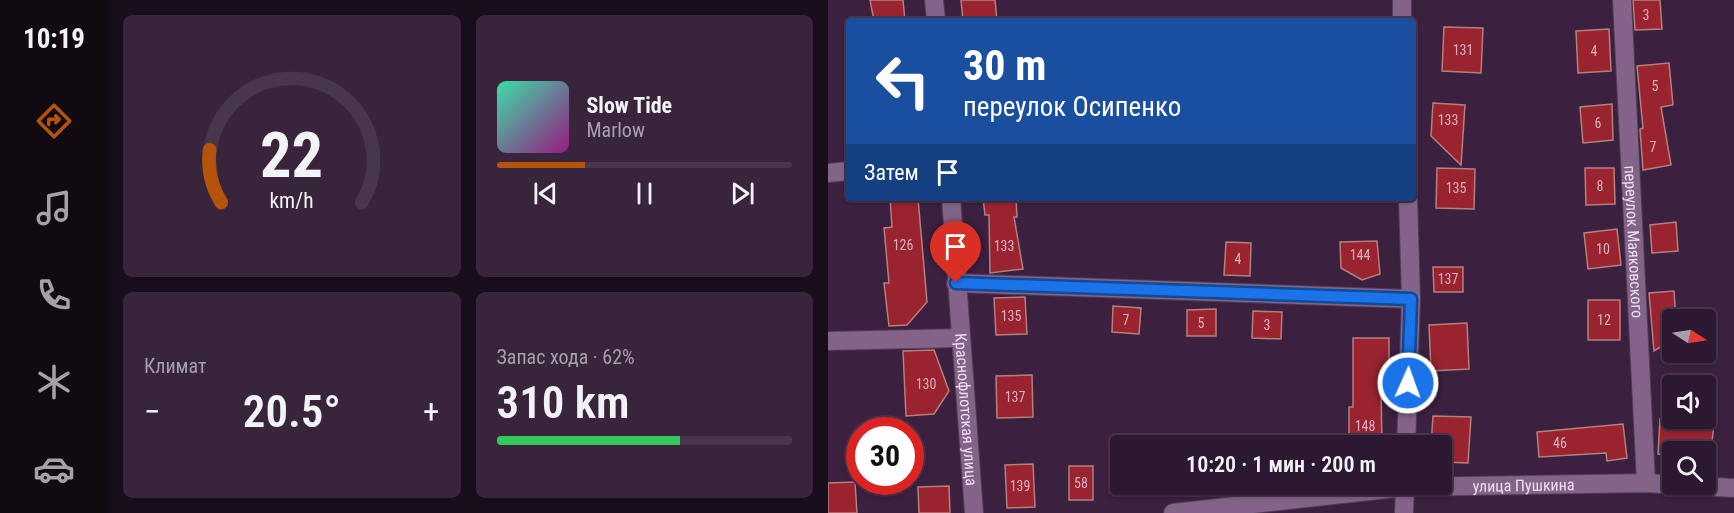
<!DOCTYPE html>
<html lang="ru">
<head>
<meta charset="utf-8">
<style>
	:root { --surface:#2c1830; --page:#38253c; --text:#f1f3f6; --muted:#a6a0ab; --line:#48374c; --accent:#b45309 }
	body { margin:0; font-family:"Roboto Condensed",sans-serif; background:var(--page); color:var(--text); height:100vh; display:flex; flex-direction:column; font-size:22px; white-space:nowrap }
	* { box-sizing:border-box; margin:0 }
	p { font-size:20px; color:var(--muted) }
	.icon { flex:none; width:33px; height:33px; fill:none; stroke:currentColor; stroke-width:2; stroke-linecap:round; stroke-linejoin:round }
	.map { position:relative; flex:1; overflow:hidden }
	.drawer { display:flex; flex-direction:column; gap:15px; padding:15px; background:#180d1a; width:720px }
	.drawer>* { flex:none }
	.banner { position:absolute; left:18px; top:18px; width:570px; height:183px; border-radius:6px; box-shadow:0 2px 4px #0004,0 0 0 2px var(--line); background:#1a4fa0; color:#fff; overflow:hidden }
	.needle { width:39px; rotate:102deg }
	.fabs { position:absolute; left:834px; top:309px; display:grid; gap:12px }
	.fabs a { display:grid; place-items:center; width:54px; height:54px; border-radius:6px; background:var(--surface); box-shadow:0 2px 4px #0004,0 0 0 2px var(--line); font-size:30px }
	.speed { position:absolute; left:18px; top:417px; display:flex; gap:12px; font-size:30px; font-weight:700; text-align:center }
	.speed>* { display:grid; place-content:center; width:78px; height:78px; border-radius:50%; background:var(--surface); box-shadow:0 2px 4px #0004,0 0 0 2px var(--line); line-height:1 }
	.speed .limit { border:9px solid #d22; background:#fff; color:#111 }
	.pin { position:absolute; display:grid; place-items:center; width:51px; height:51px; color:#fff; margin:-62px -26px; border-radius:50% 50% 50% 0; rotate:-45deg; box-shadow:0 0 6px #0007 }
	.pin .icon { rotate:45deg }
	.me { position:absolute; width:66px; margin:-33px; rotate:2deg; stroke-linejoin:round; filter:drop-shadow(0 0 4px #0008) }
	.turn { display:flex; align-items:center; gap:21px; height:126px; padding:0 18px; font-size:27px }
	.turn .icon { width:78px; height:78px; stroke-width:2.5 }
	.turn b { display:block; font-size:42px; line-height:51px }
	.then { display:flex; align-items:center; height:57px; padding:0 18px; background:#0003; gap:12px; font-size:22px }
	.big { font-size:45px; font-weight:600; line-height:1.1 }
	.drawer .card { flex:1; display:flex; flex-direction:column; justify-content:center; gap:9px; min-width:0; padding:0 21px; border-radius:9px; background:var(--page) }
	.drawer .dial { align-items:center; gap:0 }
	.dial svg { height:156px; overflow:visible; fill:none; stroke:var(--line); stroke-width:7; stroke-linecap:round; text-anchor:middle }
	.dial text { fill:var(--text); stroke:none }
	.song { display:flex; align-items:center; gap:18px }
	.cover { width:72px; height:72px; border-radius:9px; background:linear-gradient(135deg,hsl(160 70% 55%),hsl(310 70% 35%)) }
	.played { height:6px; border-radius:3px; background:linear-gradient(90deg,var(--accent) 30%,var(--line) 30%) }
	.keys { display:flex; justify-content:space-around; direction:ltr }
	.heat { display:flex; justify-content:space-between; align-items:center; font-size:33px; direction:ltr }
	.charge { height:9px; border-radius:4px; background:linear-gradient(90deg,#34c759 62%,var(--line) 0) }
	.drawer .tiles { flex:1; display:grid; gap:15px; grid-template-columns:repeat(2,1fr) }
	.trip { position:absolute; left:282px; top:435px; width:342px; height:60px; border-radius:6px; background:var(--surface); box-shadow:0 2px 4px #0004,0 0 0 2px var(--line); font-weight:600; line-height:60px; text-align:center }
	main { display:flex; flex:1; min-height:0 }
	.tab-bar { display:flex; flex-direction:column; width:108px; justify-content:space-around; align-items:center; background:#120a13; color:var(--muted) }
	.tab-bar .icon { width:42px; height:42px }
	.tab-bar .on { color:var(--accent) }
	.tab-bar b { font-size:27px; color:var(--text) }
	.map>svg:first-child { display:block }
	.building { fill:#99232e; stroke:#b4807e; stroke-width:1.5 }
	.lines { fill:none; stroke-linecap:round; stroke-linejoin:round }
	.minor-casing { stroke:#533c57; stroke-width:20 }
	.minor { stroke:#836488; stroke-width:18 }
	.route-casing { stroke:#114b97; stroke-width:15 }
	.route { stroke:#1a73e8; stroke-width:10 }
	.labels { text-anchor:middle; stroke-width:6; stroke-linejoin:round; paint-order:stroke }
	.number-label { font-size:14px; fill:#dab0c2 }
	.street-label { font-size:16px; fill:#f0dff3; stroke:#1b0f1d }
</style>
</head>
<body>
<main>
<nav class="tab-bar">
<b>10:19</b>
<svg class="icon on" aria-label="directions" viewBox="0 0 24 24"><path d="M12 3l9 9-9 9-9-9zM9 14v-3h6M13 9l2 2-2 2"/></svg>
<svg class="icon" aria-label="music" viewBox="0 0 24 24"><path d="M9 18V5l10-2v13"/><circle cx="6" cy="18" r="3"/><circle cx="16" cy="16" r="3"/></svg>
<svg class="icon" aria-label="phone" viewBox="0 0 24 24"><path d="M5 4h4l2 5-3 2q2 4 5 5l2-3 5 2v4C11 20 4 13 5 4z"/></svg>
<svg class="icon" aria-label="climate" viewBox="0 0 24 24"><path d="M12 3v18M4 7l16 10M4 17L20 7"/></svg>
<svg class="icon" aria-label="car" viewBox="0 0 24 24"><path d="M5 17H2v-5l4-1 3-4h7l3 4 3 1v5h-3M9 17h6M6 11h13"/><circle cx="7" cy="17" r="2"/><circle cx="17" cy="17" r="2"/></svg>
</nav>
<section class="drawer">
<div class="tiles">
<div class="card dial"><svg viewBox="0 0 100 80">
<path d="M14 69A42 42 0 1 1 86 69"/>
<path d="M14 69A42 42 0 0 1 8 42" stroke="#b45309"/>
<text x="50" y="56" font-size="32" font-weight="700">22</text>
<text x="50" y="72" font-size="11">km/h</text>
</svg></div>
<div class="card">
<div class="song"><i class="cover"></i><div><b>Slow Tide</b><p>Marlow</p></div></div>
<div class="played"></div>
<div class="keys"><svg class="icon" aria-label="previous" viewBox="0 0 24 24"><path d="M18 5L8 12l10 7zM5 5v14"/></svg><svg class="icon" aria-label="pause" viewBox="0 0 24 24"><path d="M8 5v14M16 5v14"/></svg><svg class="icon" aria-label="next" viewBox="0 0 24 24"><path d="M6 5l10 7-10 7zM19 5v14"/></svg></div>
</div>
<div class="card"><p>Климат</p>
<div class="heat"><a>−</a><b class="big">20.5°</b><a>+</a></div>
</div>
<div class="card"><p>Запас хода · 62%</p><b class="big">310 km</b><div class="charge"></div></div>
</div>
</section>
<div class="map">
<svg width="906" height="513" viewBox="0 0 906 513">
	<rect width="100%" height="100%" fill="#3b2040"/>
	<path class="building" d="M42,0H75L77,21H46Z
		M133,0H167L169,21H135Z
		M805,0H832L834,29L807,30Z
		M616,27L655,28L653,73L614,71Z
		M781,29L783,71L750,73L748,31Z
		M841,63L845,105L833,107L843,165L815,170L812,129L815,128L809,66Z
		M605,103L637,105L633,165L603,136Z
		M784,104L785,140L755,143L752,107Z
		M609,168L647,169L646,209L608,208Z
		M757,168H786L787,204L758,205Z
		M62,198H90L99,302L79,325L61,326L56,283H61L56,228L64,227Z
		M155,198H188L189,217H186L195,269L162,273L161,215H157Z
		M848,222L850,251L824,253L822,225Z
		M789,229L793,265L760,269L756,233Z
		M549,241L552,274L534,280L513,268L512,242Z
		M398,242L423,243L422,276L396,275Z
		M605,267H635V292H606Z
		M846,291L848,320H844V340L826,351L821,293Z
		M197,297L199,334L168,335L166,298Z
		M760,300H792V340H760Z
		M285,306L313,308L311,334L284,332Z
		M388,309V336H359V310Z
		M425,311L454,312L453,339L424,338Z
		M639,323L641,369L603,371L601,325Z
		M525,338H561V389H553L554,446H521V407H525Z
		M106,350L121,391L106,414L78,416L75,351Z
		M204,375L205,417L169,418L168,376Z
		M605,416L643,417L640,463L614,462V446H603Z
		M832,419L886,423L883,452H844V456L830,454Z
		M795,424L799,458L779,461L778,453L711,457L709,432Z
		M205,464L207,507L179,508L177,465Z
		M241,466H265V500H241Z
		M27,482L29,513H0V483Z
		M121,486L122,513H91L90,487Z"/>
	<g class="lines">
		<defs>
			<g id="minor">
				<path d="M106,0L108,21"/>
				<path d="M574,0V21"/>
				<path id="s1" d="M794,0L818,483"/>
				<path d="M0,173L21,171"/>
				<path id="s2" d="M123,198L146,513"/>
				<path d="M128,283L583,299"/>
				<path d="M0,341L132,338"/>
				<path d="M578,446L583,299L580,198"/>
				<path id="s3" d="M345,513L577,487L818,483L906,488"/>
				<path d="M576,513L577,484"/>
			</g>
		</defs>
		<use href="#minor" class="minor-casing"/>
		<use href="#minor" class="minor"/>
	</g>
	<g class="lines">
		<defs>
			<path id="route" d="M128,283L583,299L580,383"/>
		</defs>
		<use href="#route" class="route-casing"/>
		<use href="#route" class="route"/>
	</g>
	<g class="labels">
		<g class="number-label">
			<text x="818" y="20">3</text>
			<text x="635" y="55">131</text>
			<text x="766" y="56">4</text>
			<text x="827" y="91">5</text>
			<text x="620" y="125">133</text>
			<text x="770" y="128">6</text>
			<text x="825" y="152">7</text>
			<text x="772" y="191">8</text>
			<text x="628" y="193">135</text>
			<text x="75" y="250">126</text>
			<text x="176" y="251">133</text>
			<text x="775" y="254">10</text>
			<text x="532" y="260">144</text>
			<text x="410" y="264">4</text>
			<text x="620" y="284">137</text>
			<text x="183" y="321">135</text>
			<text x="298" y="325">7</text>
			<text x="776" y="325">12</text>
			<text x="373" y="328">5</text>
			<text x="439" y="330">3</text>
			<text x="98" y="389">130</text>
			<text x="187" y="402">137</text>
			<text x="537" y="431">148</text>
			<text x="732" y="448">46</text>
			<text x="253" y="488">58</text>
			<text x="192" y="491">139</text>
		</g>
		<g class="street-label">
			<text dy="6" stroke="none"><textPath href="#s1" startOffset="242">переулок Маяковского</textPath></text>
			<text dy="6" stroke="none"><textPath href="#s2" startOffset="212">Краснофлотская улица</textPath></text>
			<text dy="6" stroke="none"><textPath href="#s3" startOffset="352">улица Пушкина</textPath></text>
		</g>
	</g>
</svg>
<div class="fabs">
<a><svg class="needle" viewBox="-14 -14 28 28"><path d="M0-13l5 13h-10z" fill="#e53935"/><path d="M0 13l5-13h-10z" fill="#a6a0ab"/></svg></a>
<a><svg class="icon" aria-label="sound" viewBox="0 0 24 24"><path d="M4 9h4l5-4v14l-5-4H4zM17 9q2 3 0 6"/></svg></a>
<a><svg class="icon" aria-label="search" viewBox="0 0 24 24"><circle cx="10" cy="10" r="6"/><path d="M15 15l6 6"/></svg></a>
</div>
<div class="speed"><div class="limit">30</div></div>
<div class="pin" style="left:128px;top:283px;background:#d93025"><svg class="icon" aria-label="arrive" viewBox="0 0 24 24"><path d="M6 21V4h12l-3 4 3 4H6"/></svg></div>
<svg class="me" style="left:580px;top:383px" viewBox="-20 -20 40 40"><circle r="17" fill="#1a73e8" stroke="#fff" stroke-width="3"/><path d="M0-11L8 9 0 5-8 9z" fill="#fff"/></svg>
<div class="trip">10:20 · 1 мин · 200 m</div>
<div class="banner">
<div class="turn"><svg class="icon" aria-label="left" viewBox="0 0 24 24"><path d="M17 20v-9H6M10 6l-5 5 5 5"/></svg><div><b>30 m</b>переулок Осипенко</div></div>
<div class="then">Затем<svg class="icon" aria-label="arrive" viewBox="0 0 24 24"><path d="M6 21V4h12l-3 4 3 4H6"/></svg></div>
</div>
</div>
</main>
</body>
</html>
